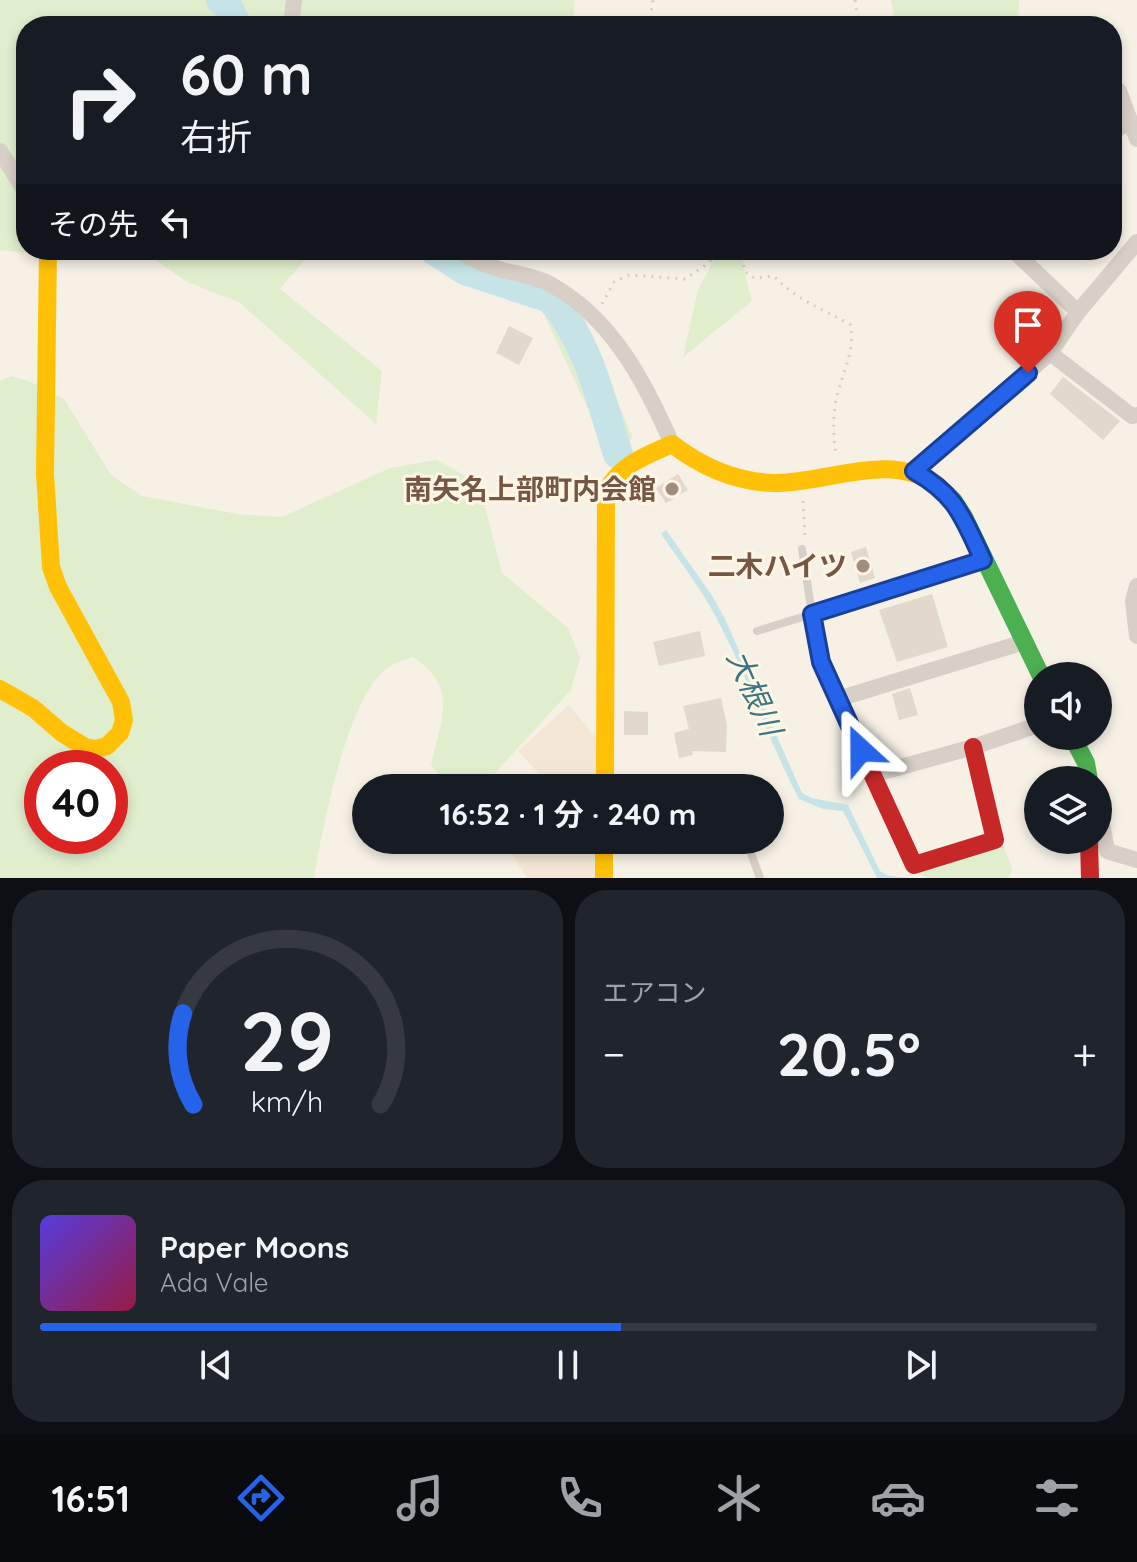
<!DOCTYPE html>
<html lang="ja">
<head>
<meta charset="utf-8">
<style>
	:root { --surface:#171b24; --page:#20242c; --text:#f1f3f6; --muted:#9ea1a6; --line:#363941; --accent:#2563eb }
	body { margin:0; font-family:Quicksand,"Noto Sans JP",sans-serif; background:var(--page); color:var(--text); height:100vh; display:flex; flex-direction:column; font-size:30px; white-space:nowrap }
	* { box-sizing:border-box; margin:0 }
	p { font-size:26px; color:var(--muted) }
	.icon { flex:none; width:44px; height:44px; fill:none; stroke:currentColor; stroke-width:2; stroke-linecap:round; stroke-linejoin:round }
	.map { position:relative; height:878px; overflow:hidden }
	.drawer { display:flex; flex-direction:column; gap:12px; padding:12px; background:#0d0f14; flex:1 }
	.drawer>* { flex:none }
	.banner { position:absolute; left:16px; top:16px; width:1106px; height:244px; border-radius:32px; box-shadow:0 4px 12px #0003; background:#171b24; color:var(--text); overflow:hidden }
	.controls { position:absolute; left:1024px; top:662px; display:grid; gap:16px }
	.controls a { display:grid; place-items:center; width:88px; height:88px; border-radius:50%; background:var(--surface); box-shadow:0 4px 12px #0003; font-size:40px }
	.speed { position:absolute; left:24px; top:750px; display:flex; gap:16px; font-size:40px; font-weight:700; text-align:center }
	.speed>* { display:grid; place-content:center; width:104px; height:104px; border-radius:50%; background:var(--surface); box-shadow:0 4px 12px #0003; line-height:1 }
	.speed .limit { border:12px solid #d22; background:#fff; color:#111 }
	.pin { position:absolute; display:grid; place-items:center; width:68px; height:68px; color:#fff; margin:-82px -34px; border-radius:50% 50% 50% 0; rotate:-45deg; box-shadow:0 0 8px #0007 }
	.pin .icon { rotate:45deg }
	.me { position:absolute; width:88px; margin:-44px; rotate:336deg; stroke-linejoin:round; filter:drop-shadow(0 0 6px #0008) }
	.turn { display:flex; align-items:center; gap:28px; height:168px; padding:0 32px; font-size:36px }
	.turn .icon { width:104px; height:104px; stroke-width:2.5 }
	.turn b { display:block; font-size:56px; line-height:68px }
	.then { display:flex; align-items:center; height:76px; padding:0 32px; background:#0003; gap:16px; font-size:30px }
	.big { font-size:60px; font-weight:700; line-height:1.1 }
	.drawer .widget { flex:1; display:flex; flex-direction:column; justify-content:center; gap:12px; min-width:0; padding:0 28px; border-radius:32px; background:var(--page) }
	.drawer .dial { align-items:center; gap:0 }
	.dial svg { height:208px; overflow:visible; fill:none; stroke:var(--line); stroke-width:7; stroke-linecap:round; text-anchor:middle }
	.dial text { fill:var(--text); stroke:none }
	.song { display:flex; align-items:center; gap:24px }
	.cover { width:96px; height:96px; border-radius:12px; background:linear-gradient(135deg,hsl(250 70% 55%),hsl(340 70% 35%)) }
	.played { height:8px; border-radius:4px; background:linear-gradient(90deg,var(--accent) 55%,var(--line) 55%) }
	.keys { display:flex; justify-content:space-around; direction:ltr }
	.heat { display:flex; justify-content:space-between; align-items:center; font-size:44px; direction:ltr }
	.drawer .tiles { flex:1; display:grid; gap:12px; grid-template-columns:1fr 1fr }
	.widget:last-child { grid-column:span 2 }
	.trip { position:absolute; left:352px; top:774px; width:432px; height:80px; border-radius:40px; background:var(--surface); box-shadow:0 4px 12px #0003; font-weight:700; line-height:80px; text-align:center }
	.menu { display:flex; height:128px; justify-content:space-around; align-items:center; background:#090b0e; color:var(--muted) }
	.menu .icon { width:56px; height:56px }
	.menu .selected { color:var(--accent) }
	.menu b { font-size:36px; color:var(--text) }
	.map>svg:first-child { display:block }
	.residential { fill:#f3e6d4 }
	.green { fill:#e0eece; fill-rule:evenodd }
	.water { fill:#c6e4e7 }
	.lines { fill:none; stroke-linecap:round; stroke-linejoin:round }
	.river { stroke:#c6e4e7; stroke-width:30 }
	.building { fill:#e2d8cc }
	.path { stroke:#d7cfc7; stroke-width:3; stroke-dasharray:2 6; stroke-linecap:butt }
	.lane { stroke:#d8cfc7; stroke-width:8 }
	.street { stroke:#d8cfc7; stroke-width:16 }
	.fast { stroke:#4caf50; stroke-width:18 }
	.slow { stroke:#ffc107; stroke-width:18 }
	.jam { stroke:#c62828; stroke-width:18 }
	.route-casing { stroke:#184099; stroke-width:20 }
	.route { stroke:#2563eb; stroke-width:14 }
	.poi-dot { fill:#a28d7c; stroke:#fff5e5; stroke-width:3 }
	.labels { text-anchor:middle; stroke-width:6; stroke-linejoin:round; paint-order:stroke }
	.poi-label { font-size:28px; font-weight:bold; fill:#755744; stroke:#fff5e5; text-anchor:end }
	.water-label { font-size:30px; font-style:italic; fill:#3a7583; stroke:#fff5e5 }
</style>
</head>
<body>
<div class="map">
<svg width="1137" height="878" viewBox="0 0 1137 878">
	<rect width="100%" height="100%" fill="#f6f0e5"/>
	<path class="residential" d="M569,705L605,749V788H534L544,779L518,751Z
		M503,840H604V878H527Z"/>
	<path class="green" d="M0,0H575L572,26H26V250H37L30,253L0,250Z
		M891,0H1019L1018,21L998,26H901L895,22Z
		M138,250H313L280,289L382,371L376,424L239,302L187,282L146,253Z
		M719,250H742L745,275L752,301L683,357L698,290Z
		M526,275L566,296L598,356L633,438L609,455Z
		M12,376L31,382L64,399L111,475L142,496L237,514L282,517L390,468L436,460L479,483L502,573L568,628L580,658L571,690L485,784L459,788L443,780L431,765C441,720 459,687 413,657C406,660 397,662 390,666C348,691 322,830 314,878H0V381ZM42,768H110V836H42Z
		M1003,845L1012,869L1009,878H927L914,871Z"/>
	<path class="water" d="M666,530L713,597L726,621L802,793L812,798L848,805L880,871L889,876L910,878H877L843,811L823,809L799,799C769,742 749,680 719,623C703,591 681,563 661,534Z"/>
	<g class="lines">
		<path class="river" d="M221,0L226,3L237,26
			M434,250L465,270L550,298C588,340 601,401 618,454"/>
	</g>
	<path class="building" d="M509,326L533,338L519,365L496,353Z
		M1063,377L1120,421L1103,440L1050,394Z
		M678,474L688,490L666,503L656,488Z
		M866,547L875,578L860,583L851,552Z
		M932,594L948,647L897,662L879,610Z
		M700,631L705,656L659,666L653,642Z
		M910,688L918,715L899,720L892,694Z
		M721,698L727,725L726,752L692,751L693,755L679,758L674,733L689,729L683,706Z
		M624,711L648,712V735H624Z"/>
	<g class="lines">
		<path class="path" d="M855,0L859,26
			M649,26L653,0
			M746,250L743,255L744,271L754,278L774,276C796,300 823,309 851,325C854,353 845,366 838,392C832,414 833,434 836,455
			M602,304L614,282L629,275L685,279L710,262L714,250
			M803,501L805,538"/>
		<path class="lane" d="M757,631L812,614L802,549
			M746,840L760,878
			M659,850L684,840"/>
		<path class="street" d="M291,26L294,0
			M1119,91L1137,139
			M1112,136L1119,127L1130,125
			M0,151L26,193
			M456,250C470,258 487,266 502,270C517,274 535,276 550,284C612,318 645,382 672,444
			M1020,250L1017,254L1078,312
			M1050,353L1132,416L1137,415
			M914,471L1050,353L1078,312L1137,242
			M1137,586L1133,601L1137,636
			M838,699L1024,642
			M872,775L973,747L1038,725
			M1098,826L1103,828L1107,851L1137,860"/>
		<path class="fast" d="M937,485L953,500L964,517L1041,676
			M1072,736L1086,763L1089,780"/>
		<path class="slow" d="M0,689L33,708L62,733L85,747L96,749L107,746L120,733L124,720L121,702L58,587L51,567L45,474L48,250
			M840,704L821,662L812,614L983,560
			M605,788L606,491C621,464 645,456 672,444C702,467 736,482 774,483C827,484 889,450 937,485
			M604,840V878"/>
		<path class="jam" d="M840,704L914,865L995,840L973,747
			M1089,840L1090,878"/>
	</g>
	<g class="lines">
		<defs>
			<path id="route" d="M861,750L821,662L812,614L983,560C963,518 957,495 914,471L1028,373"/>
		</defs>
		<use href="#route" class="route-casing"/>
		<use href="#route" class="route"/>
	</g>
	<g class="poi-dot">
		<circle cx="672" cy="489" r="8"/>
		<circle cx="863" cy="566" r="8"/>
	</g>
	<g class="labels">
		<g class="poi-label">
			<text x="656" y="499">南矢名上部町内会館</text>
			<text x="847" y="576">二木ハイツ</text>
		</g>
		<g class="water-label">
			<text transform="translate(754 693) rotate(66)" y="10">大根川</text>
		</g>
	</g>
</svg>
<div class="controls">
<a><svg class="icon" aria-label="sound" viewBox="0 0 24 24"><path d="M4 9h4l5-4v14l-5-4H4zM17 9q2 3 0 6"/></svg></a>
<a><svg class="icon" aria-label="layers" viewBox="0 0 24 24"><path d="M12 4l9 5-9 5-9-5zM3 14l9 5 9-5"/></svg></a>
</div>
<div class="speed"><div class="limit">40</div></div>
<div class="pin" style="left:1028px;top:373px;background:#d93025"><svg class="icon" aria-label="arrive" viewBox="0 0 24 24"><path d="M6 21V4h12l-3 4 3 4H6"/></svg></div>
<svg class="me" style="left:861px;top:750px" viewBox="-20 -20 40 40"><path d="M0-17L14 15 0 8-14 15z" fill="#2563eb" stroke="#fff" stroke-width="4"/></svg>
<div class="trip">16:52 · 1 分 · 240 m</div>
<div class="banner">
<div class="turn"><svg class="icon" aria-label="right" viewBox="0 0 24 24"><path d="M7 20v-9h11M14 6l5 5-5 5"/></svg><div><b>60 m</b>右折</div></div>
<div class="then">その先<svg class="icon" aria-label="left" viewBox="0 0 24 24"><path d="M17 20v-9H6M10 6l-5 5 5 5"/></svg></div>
</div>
</div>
<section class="drawer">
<div class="tiles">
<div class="widget dial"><svg viewBox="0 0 100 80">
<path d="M14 69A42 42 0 1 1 86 69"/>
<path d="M14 69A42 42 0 0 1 10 34" stroke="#2563eb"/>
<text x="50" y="56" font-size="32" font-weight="700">29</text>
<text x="50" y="72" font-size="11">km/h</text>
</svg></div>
<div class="widget"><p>エアコン</p>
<div class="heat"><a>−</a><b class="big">20.5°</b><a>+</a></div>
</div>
<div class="widget">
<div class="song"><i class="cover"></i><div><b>Paper Moons</b><p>Ada Vale</p></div></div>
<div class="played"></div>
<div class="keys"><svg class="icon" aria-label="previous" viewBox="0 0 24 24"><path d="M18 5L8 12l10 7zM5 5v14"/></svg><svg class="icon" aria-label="pause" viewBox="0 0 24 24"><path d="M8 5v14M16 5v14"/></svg><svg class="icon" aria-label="next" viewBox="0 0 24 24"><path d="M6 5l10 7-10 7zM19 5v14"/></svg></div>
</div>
</div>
</section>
<nav class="menu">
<b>16:51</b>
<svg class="icon selected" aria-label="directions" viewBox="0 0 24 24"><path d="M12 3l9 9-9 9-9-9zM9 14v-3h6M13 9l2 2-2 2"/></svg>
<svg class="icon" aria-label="music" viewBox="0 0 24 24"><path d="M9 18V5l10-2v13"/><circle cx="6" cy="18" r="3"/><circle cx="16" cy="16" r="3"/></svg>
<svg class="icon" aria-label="phone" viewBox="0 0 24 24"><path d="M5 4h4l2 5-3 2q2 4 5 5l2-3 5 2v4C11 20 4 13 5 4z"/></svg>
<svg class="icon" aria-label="climate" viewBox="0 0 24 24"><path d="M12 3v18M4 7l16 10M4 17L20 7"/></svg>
<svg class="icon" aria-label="car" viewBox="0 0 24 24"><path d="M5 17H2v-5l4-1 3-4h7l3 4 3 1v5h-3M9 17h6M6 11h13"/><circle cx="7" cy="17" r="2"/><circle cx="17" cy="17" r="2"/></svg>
<svg class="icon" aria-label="filters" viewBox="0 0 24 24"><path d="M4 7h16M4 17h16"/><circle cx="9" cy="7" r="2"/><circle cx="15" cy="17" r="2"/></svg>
</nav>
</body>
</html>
